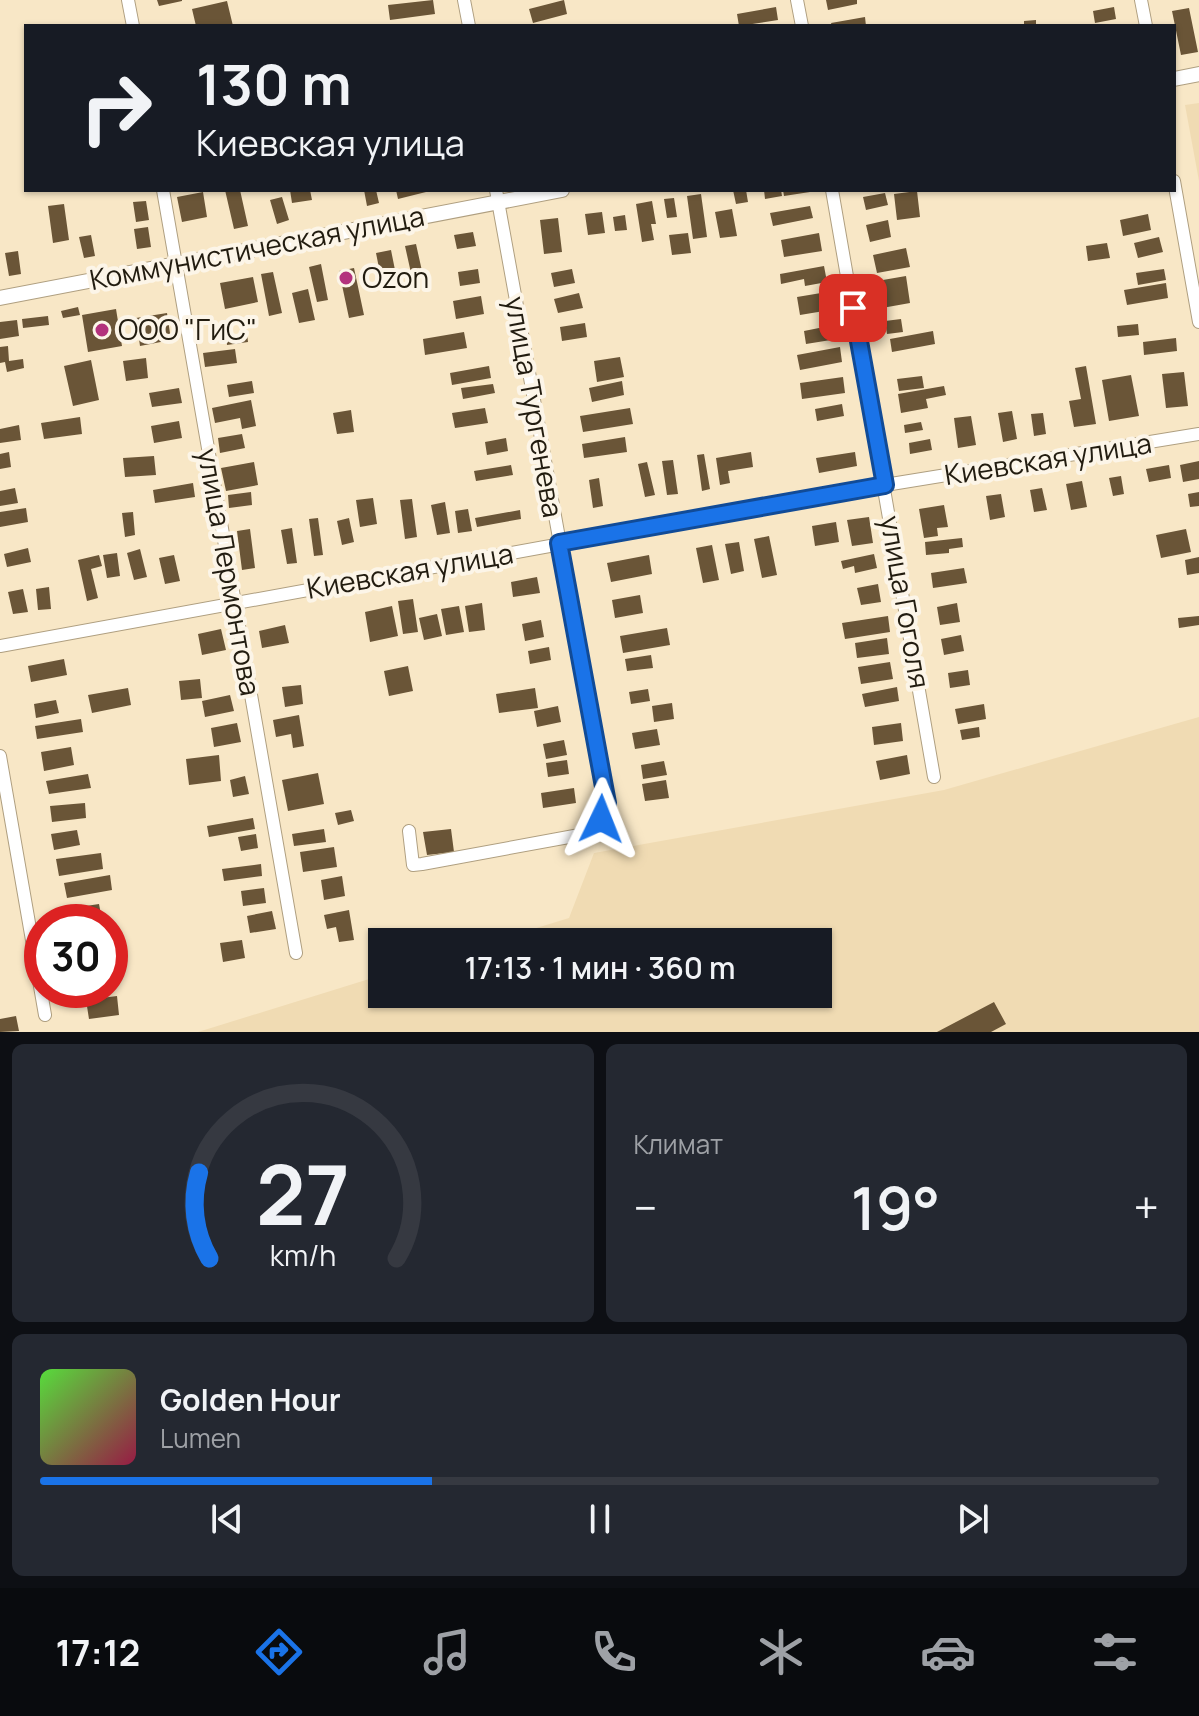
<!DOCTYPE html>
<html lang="ru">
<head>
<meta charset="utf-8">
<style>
	:root { --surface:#171b24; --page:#242831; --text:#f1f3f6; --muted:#9ea1a6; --line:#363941; --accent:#1a73e8 }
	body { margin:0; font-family:Manrope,sans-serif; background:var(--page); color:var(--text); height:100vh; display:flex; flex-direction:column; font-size:30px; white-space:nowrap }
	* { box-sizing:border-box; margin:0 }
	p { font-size:26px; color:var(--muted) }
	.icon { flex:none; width:44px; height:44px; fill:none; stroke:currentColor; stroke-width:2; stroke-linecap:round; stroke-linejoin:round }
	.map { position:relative; height:1032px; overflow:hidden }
	.details { display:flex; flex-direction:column; gap:12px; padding:12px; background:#0d0f14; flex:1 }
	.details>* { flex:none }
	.banner { position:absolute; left:24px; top:24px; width:1152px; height:168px; border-radius:0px; box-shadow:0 2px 6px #0004; background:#171b24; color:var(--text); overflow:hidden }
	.speed { position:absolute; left:24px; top:904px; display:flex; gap:16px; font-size:40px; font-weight:700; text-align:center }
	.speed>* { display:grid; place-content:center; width:104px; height:104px; border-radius:50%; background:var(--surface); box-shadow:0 2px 6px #0004; line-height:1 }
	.speed .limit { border:12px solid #d22; background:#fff; color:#111 }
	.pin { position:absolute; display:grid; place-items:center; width:68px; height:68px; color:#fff; margin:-34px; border-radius:16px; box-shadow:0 4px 12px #0006 }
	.me { position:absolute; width:88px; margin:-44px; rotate:2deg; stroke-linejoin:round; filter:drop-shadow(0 0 6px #0008) }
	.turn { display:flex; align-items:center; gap:28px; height:168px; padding:0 40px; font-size:36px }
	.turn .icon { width:104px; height:104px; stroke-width:2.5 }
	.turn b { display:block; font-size:56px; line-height:68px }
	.big { font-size:60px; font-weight:600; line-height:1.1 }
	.details .widget { flex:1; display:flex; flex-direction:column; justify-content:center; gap:12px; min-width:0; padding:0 28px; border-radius:12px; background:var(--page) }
	.details .dial { align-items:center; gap:0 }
	.dial svg { height:208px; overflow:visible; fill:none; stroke:var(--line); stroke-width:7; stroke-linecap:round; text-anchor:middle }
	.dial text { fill:var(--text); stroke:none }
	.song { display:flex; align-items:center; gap:24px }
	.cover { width:96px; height:96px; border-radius:12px; background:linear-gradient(135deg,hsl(110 70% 55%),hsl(340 70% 35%)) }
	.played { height:8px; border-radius:4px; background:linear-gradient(90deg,var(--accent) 35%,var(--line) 35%) }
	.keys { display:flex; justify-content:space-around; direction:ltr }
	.heat { display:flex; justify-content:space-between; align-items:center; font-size:44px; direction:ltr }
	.details .tiles { flex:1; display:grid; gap:12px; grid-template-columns:1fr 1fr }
	.widget:last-child { grid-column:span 2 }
	.trip { position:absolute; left:368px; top:928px; width:464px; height:80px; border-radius:0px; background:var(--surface); box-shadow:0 2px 6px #0004; font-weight:600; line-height:80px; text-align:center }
	.tabs { display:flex; height:128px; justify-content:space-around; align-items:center; background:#090b0e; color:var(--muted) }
	.tabs .icon { width:56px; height:56px }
	.tabs .selected { color:var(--accent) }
	.tabs b { font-size:36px; color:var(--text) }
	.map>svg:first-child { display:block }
	.built { fill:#f0dbb3 }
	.building { fill:#6a5537 }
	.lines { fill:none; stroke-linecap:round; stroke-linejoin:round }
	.minor-casing { stroke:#af9f80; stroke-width:14 }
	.tertiary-casing { stroke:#af9f80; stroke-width:16 }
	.minor { stroke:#fff; stroke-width:12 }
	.tertiary { stroke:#fff; stroke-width:14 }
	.route-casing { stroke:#114b97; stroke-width:20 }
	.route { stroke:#1a73e8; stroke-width:14 }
	.poi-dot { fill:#b3327d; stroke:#fcf5e8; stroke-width:3 }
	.labels { text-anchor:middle; stroke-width:8; stroke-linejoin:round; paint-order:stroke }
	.street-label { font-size:28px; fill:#221c10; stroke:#fcf5e8 }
	.poi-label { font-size:28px; fill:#221c10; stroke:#fcf5e8; text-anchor:start }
</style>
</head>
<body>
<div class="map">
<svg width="1199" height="1032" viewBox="0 0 1199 1032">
	<rect width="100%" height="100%" fill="#f8e7c6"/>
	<path class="built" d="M1199,103V181L1185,105Z
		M1199,717V1032H198L382,975V994H818V942H491L569,918L594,853L944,790Z"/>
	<path class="building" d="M157,0H182V1L159,6Z
		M433,0L435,14L390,20L388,5Z
		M564,0L567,14L533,23L529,9Z
		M826,0H857V4L828,10Z
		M227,1L233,26H196L192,9Z
		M776,7L778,20L739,26L737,14Z
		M1114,7L1116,19L1095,23L1093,11Z
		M1189,8L1198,52L1181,55L1172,11Z
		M865,17L866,26H832L831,23Z
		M1036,20V26H1024V21Z
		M225,190H240L248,226L234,229Z
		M290,190H310L312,200L292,203Z
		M364,190H376L379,203L367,206Z
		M396,190H430V191L398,199Z
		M733,190H746L748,202L736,204Z
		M764,190H781L782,196L765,199Z
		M783,190H810V192L784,196Z
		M917,191L920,217L897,220L894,194Z
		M203,192L207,217L182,222L177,197Z
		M885,193L888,205L866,210L863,197Z
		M701,194L707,237L693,239L687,196Z
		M282,197L289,220L277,224L270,200Z
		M674,198L677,217L667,218L664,199Z
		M146,201L149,220L136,222L133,202Z
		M652,201L656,224H651L654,240L642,242L636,204Z
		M64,204L69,240L53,243L48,206Z
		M810,206L813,218L773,226L770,213Z
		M732,209L737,236L720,238L715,212Z
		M602,212L605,233L588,235L585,214Z
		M1148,214L1151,230L1123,236L1120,220Z
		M625,215L627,230L615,231L613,217Z
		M558,218L562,252L544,254L540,220Z
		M888,220L891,237L870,242L866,225Z
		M148,227L151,247L137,249L134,229Z
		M473,232L476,246L457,249L454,235Z
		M688,233L691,253L672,255L669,235Z
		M819,233L822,251L784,257L781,240Z
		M91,235L95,256L84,258L79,237Z
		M1159,237L1163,252L1138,258L1134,243Z
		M1107,243L1110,258L1088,261L1086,246Z
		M416,244L422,271L411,273L405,246Z
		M906,248L910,267L877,273L873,255Z
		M391,250L396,275L381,278L376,253Z
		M18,251L21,274L9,276L5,253Z
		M321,264L328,300L317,302L309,267Z
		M824,266L827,282L805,286L804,279L781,284L780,274Z
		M354,268L364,315L349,318L339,271Z
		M478,269L480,283L460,286L458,272Z
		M572,269L575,283L554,287L551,273Z
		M1164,269L1166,280L1138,285L1136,273Z
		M273,272L282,313L269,316L261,274Z
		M906,276L910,303L882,308L877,281Z
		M253,277L258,302L225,309L220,283Z
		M1166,283L1168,298L1127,305L1124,290Z
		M308,289L315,320L299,323L292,293Z
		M827,292L830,310L800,315L797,297Z
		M579,293L583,308L558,313L554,299Z
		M481,296L484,314L456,319L453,301Z
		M78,307L80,315L63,318L61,311Z
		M116,309L122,346L88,352L82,315Z
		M167,313L171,340L140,346L136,318Z
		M48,316L49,325L23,328L22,319Z
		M901,319L903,332L887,334L885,321Z
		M17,320L19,336L0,339V322Z
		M585,323L587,337L562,341L560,327Z
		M1138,324L1139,335L1118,337L1117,326Z
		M834,325L837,339L806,344L804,331Z
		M933,331L935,344L892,352L890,339Z
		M464,332L467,348L425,355L423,339Z
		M247,333L248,342L227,345L226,336Z
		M1176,338L1177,351L1144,355L1143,342Z
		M8,346L9,361L23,359L24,368L7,372L5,362L0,363V347Z
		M840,347L842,362L800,370L797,355Z
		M235,349L237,363L205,367L203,353Z
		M620,357L624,377L597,382L594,361Z
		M146,358L148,378L126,381L123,361Z
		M91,360L99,400L73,406L64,366Z
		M489,366L491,378L452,385L450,373Z
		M1086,366L1096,424L1074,427L1069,401L1081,399L1075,368Z
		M1184,372L1188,406L1166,408L1162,374Z
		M1131,375L1139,416L1109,421L1102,380Z
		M922,376L924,388L899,391L897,379Z
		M843,377L845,393L802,399L800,383Z
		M252,381L254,393L229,397L227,385Z
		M622,381L624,395L592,402L589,388Z
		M493,384L495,393L463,399L461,388Z
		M944,386L946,395L926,399L928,408L901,413L898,394Z
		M179,388L182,403L152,407L149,393Z
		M251,400L256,426L242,429L240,418L215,423L212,408Z
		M842,404L844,416L817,421L815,409Z
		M485,408L488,423L455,428L452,413Z
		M630,408L633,424L583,432L580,416Z
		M351,410L354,432L337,434L333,413Z
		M1012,411L1017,439L1003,442L998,413Z
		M1043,413L1046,434L1034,436L1031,414Z
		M971,416L976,445L958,448L954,418Z
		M80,417L82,434L44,439L41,423Z
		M179,421L182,438L154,443L151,426Z
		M921,422L923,430L905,433L904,425Z
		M19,425L21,440L0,443V429Z
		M242,434L245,448L220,453L218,438Z
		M625,437L627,452L584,458L582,444Z
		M506,438L508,451L487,455L485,442Z
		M930,439L932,450L910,454L909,443Z
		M9,452L11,467L0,469V454Z
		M751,452L753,467L728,471L730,483L720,485L716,458Z
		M855,452L857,466L819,473L816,458Z
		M704,454L710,489L702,491L697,455Z
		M154,456L156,475L125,477L123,458Z
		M673,460L678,494L667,495L662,461Z
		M1199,461V479L1183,482L1180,465Z
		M254,462L258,485L226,491L221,468Z
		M647,462L655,495L645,497L638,464Z
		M511,465L513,475L476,481L474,471Z
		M1169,465L1171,478L1149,482L1146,469Z
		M1121,476L1124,494L1113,496L1109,478Z
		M599,478L603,506L593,508L589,480Z
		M1082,481L1087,507L1071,510L1066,484Z
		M193,483L195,497L155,503L153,490Z
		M15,488L18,503L0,506V491Z
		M1042,488L1047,510L1034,512L1030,490Z
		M251,492L252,505L229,508L228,495Z
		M1199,492V506L1190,507L1188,494Z
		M1001,494L1005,517L990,520L986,496Z
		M373,498L377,524L360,527L356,500Z
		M412,499L417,537L405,539L400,500Z
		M445,502L450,533L437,535L431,505Z
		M944,505L948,527L937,528L938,536L924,538L919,509Z
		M26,508L28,522L0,527V512Z
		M468,509L472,531L458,533L455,511Z
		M520,510L521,519L477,527L475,518Z
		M133,512L135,535L125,537L122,513Z
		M869,517L873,543L852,546L847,520Z
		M318,518L323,555L314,556L309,519Z
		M349,518L354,542L342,545L337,521Z
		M836,522L839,542L815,546L812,526Z
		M292,528L297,563L287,564L281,530Z
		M250,529L255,568L242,570L237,531Z
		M1186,529L1191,552L1161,558L1156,535Z
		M769,536L777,575L762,578L754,539Z
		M962,538L963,547L949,549V553L926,555L925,542Z
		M739,542L744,571L731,574L725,544Z
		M712,545L719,580L703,583L696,548Z
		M28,548L31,562L7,567L4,554Z
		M140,549L147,577L134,580L127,553Z
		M117,553L120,576L107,578L103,555Z
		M874,554L877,568L855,573L854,566L843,569L841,561Z
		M99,555L102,566L91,569L98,598L87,601L78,560Z
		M174,555L180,581L165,584L159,558Z
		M649,555L652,574L611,582L607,563Z
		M1199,557V573L1187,575L1185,560Z
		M964,568L967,583L933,588L931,573Z
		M537,577L540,593L513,597L511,582Z
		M878,584L881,602L861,605L857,588Z
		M49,587L51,609L38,610L36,589Z
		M23,589L28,612L13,614L8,592Z
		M640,595L643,613L615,618L612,600Z
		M413,599L418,632L403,634L398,601Z
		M482,603L485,630L469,632L465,606Z
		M957,603L960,622L940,625L937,607Z
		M392,606L398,636L370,642L365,612Z
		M459,606L464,632L446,635L441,609Z
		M437,614L442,636L424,640L419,618Z
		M888,616L890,632L845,639L842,623Z
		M1199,616V625L1179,628L1178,618Z
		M541,620L544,637L525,641L522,624Z
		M285,625L289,643L262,648L259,631Z
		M667,628L670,645L623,653L620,636Z
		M221,629L226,650L202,655L198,634Z
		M961,635L964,651L944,655L941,639Z
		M887,638L889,654L857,658L855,643Z
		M549,647L551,660L530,664L528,651Z
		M651,655L653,668L627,671L625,659Z
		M64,659L67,675L31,682L28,666Z
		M890,662L893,679L861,684L858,667Z
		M408,666L413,691L389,696L384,671Z
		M968,670L970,685L950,688L948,673Z
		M200,679L202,698L181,700L179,681Z
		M301,685L303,704L285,707L282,687Z
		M897,687L899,701L865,707L862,694Z
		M128,688L131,705L92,713L88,695Z
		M535,688L538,708L499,713L496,694Z
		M648,689L650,701L631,704L629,692Z
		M230,695L234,711L205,717L202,701Z
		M56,700L59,713L36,718L34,704Z
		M672,703L674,719L654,722L652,706Z
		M984,704L986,719L958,724L955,709Z
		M558,706L561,722L537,727L534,711Z
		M299,715L304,746L293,748L291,734L276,737L273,720Z
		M81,719L83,732L37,739L35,726Z
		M237,723L241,742L214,747L211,728Z
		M901,723L903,741L874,745L872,727Z
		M979,727L980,737L962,740L960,730Z
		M657,729L660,745L635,749L632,733Z
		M564,740L567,755L546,759L543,744Z
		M71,747L74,765L44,771L41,752Z
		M219,755L221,781L189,785L186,759Z
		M907,755L910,774L880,780L876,761Z
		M567,760L569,774L548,777L546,763Z
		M664,761L667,775L643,779L641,765Z
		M318,773L324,804L288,811L282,780Z
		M88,774L91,788L49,794L46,781Z
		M245,776L249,794L233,797L230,780Z
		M666,780L669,798L645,801L642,784Z
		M574,788L576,803L543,808L541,793Z
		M85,803L86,818L52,822L50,806Z
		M351,810L354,821L338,825L335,813Z
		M253,818L255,829L209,837L207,826Z
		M324,829L326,842L294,846L292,834Z
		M451,829L454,852L427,855L423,832Z
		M77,830L80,845L54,850L51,834Z
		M256,834L258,848L241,851L238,837Z
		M334,847L337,867L303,872L300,852Z
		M101,853L103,869L59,876L56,859Z
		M261,864L262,876L224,881L222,869Z
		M110,875L112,890L67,898L64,883Z
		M342,876L345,896L324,900L321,880Z
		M264,888L266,903L243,906L241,891Z
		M99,904L102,920L75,922L73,908Z
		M349,910L354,940L339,942L336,927L327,929L324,915Z
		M272,911L276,929L250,933L247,916Z
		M242,940L245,958L223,962L220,943Z
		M117,996L119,1015L89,1019L86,1000Z
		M994,1002L1006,1024L991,1032H937Z
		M16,1016L19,1031L0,1032V1019Z"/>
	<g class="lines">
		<defs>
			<path id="minor" d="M128,0L133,26
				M464,0L469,26
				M797,0L802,26
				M1141,0L1146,26
				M1174,181L1199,322
				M163,190L296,953
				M832,190L934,777
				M0,646L885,485L1199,434
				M0,756L45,1015
				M409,831L413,865L422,864L585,834L595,828L607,803L496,190"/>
			<path id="tertiary" d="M1174,79L1199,74
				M0,298L562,190"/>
		</defs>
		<use href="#minor" class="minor-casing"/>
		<use href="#tertiary" class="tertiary-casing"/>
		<use href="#minor" class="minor"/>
		<use href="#tertiary" class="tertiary"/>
	</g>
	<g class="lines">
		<defs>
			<path id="route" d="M601,819L607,803L559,543L885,485L853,308"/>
		</defs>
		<use href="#route" class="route-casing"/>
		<use href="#route" class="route"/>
	</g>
	<g class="poi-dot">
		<circle cx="346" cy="278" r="8"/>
		<circle cx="102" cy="330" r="8"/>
	</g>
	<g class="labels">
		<g class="street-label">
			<text transform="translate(257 248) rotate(-11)" y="10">Коммунистическая улица</text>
			<text transform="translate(534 407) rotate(80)" y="10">улица Тургенева</text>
			<text transform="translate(1048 459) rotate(-9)" y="10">Киевская улица</text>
			<text transform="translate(410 571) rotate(-10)" y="10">Киевская улица</text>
			<text transform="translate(229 572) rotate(80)" y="10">улица Лермонтова</text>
			<text transform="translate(905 602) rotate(80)" y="10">улица Гоголя</text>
		</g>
		<g class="poi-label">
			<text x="362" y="288">Ozon</text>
			<text x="118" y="340">ООО "ГиС"</text>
		</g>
	</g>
</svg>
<div class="speed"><div class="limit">30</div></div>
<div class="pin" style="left:853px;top:308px;background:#d93025"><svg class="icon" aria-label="arrive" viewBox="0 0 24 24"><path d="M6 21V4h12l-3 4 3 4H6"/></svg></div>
<svg class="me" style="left:601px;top:819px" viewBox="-20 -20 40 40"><path d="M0-17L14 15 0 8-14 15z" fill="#1a73e8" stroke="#fff" stroke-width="4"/></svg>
<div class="trip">17:13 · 1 мин · 360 m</div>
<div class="banner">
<div class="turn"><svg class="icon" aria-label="right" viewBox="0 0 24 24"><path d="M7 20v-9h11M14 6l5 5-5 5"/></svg><div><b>130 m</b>Киевская улица</div></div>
</div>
</div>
<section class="details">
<div class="tiles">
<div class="widget dial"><svg viewBox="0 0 100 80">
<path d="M14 69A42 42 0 1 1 86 69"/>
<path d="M14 69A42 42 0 0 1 10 36" stroke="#1a73e8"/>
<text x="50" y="56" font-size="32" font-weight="700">27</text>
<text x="50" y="72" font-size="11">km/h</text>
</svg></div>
<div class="widget"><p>Климат</p>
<div class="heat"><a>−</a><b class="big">19°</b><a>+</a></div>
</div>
<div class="widget">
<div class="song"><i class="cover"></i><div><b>Golden Hour</b><p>Lumen</p></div></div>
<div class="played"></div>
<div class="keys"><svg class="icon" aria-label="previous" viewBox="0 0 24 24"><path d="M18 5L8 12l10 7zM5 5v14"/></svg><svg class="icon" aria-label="pause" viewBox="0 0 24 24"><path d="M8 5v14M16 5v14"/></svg><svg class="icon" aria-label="next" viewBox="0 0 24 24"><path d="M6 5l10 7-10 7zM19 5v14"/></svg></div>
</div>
</div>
</section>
<nav class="tabs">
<b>17:12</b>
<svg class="icon selected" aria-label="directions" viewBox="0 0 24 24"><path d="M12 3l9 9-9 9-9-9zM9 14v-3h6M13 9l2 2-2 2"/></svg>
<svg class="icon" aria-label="music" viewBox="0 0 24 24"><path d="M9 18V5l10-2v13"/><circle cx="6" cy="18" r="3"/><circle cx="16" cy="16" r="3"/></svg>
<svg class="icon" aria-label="phone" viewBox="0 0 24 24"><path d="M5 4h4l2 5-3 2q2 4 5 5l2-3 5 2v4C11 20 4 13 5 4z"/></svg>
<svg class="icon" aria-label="climate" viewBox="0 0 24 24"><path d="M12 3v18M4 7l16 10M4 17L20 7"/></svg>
<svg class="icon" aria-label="car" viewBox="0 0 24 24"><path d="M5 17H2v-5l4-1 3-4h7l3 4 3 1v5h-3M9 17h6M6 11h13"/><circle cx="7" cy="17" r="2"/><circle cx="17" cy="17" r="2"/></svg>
<svg class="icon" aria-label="filters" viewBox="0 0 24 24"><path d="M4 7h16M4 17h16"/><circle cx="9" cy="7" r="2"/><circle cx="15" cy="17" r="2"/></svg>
</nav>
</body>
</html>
